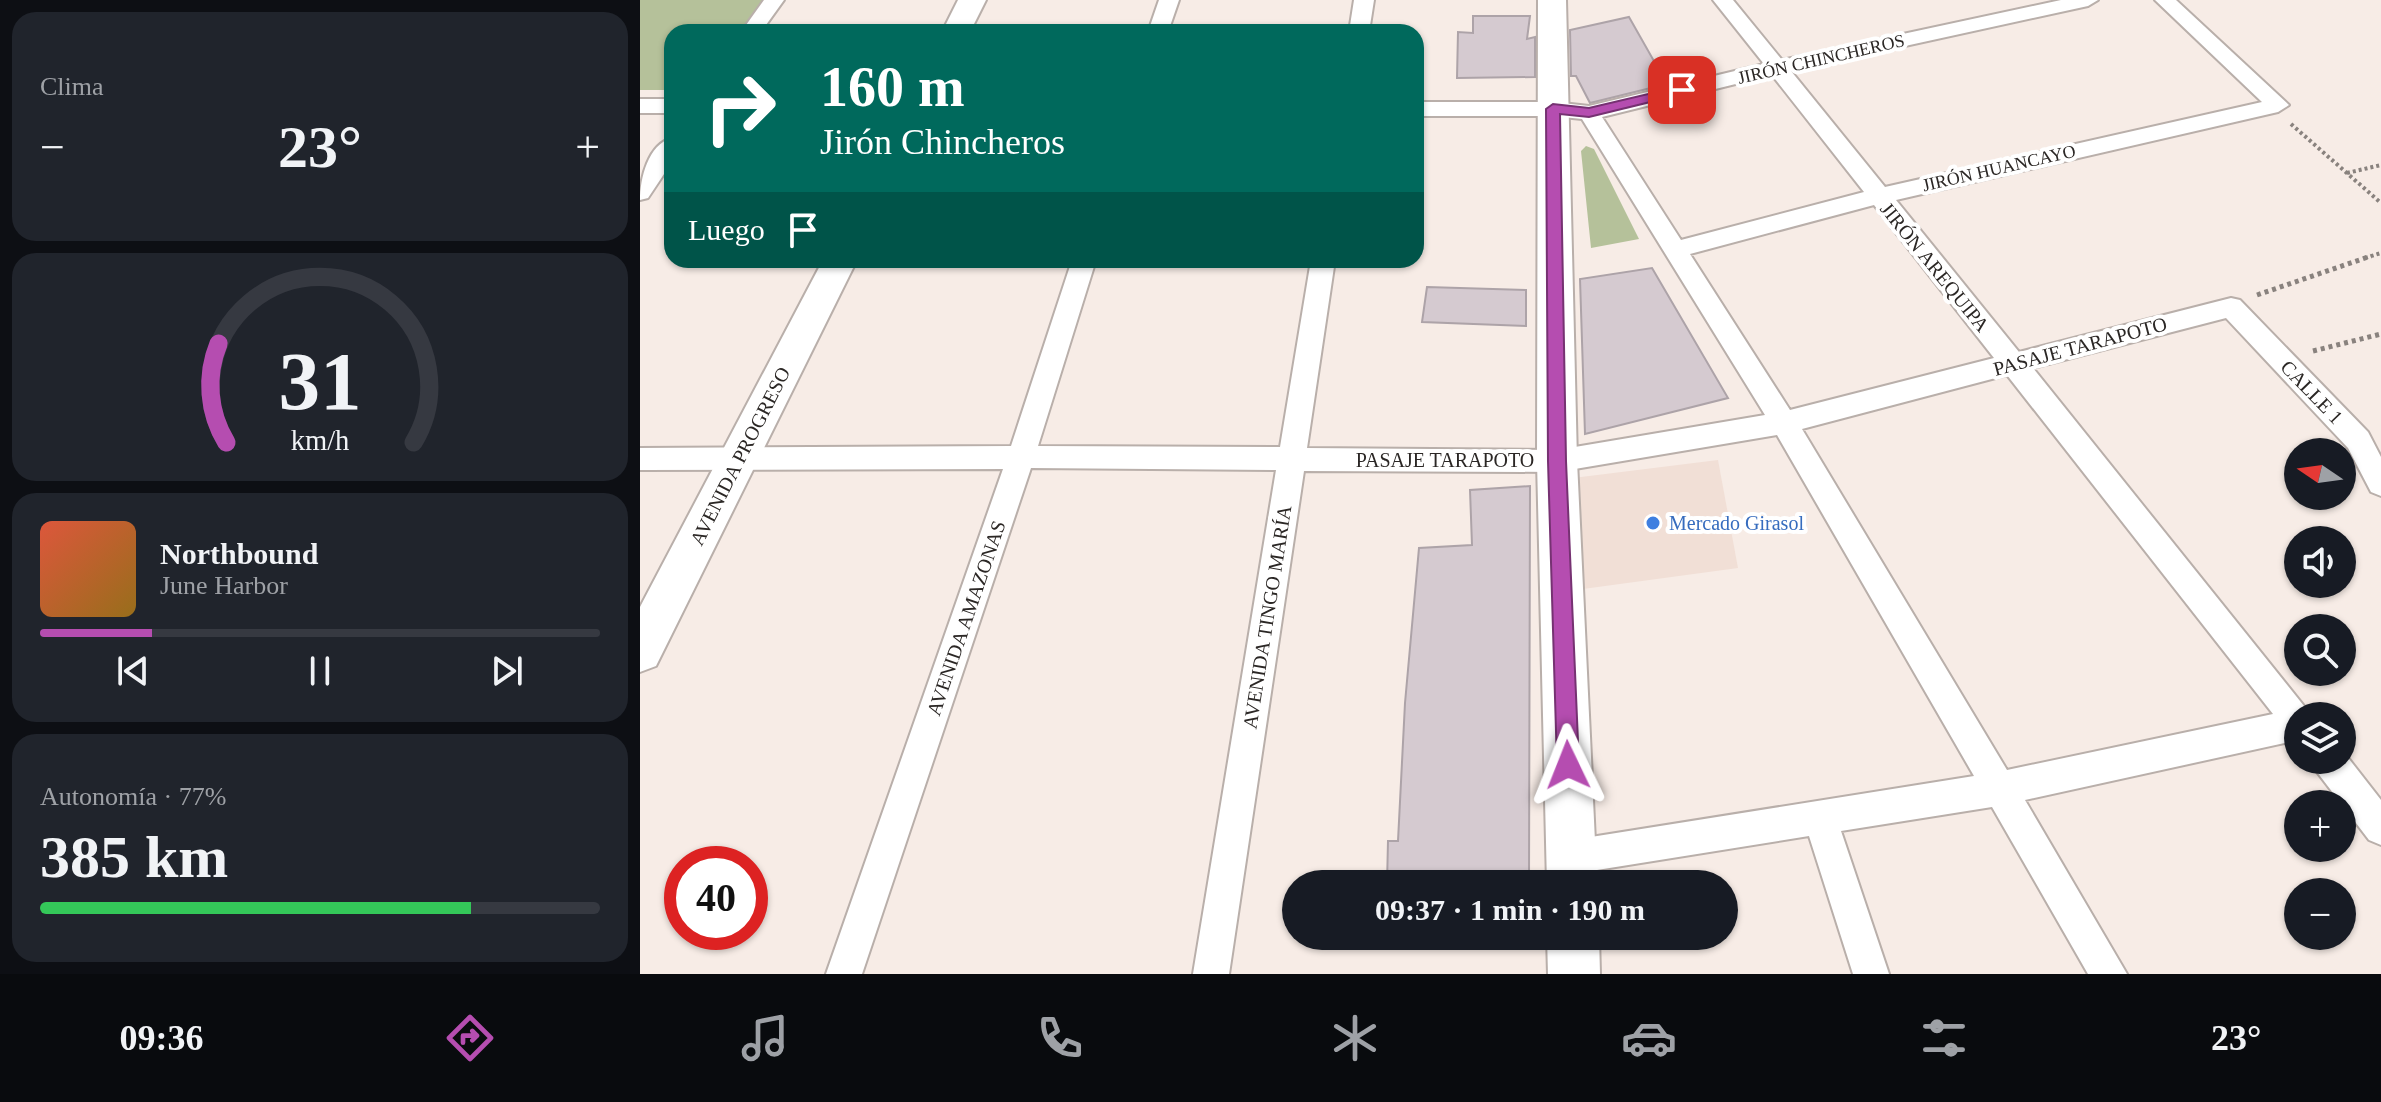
<!DOCTYPE html>
<html lang="es">
<head>
<meta charset="utf-8">
<style>
	:root { --surface:#171b24; --page:#20242c; --text:#f1f3f6; --muted:#9ea1a6; --line:#363941; --accent:#b54db0 }
	body { margin:0; font-family:Georgia,serif; background:var(--page); color:var(--text); height:100vh; display:flex; flex-direction:column; font-size:30px; white-space:nowrap }
	* { box-sizing:border-box; margin:0 }
	p { font-size:26px; color:var(--muted) }
	.icon { flex:none; width:44px; height:44px; fill:none; stroke:currentColor; stroke-width:2; stroke-linecap:round; stroke-linejoin:round }
	.map { position:relative; flex:1; overflow:hidden }
	.details { display:flex; flex-direction:column; gap:12px; padding:12px; background:#0d0f14; width:640px }
	.details>* { flex:none }
	.top-card { position:absolute; left:24px; top:24px; width:760px; height:244px; border-radius:24px; box-shadow:0 2px 6px #0004; background:#00695c; color:#fff; overflow:hidden }
	.needle { width:52px; rotate:283deg }
	.controls { position:absolute; left:1644px; top:438px; display:grid; gap:16px }
	.controls a { display:grid; place-items:center; width:72px; height:72px; border-radius:50%; background:var(--surface); box-shadow:0 2px 6px #0004; font-size:40px }
	.speed { position:absolute; left:24px; top:846px; display:flex; gap:16px; font-size:40px; font-weight:700; text-align:center }
	.speed>* { display:grid; place-content:center; width:104px; height:104px; border-radius:50%; background:var(--surface); box-shadow:0 2px 6px #0004; line-height:1 }
	.speed .limit { border:12px solid #d22; background:#fff; color:#111 }
	.pin { position:absolute; display:grid; place-items:center; width:68px; height:68px; color:#fff; margin:-34px; border-radius:16px; box-shadow:0 4px 12px #0006 }
	.me { position:absolute; width:88px; margin:-44px; rotate:358deg; stroke-linejoin:round; filter:drop-shadow(0 0 6px #0008) }
	.turn { display:flex; align-items:center; gap:28px; height:168px; padding:0 24px; font-size:36px }
	.turn .icon { width:104px; height:104px; stroke-width:2.5 }
	.turn b { display:block; font-size:56px; line-height:68px }
	.then { display:flex; align-items:center; height:76px; padding:0 24px; background:#0003; gap:16px; font-size:30px }
	.big { font-size:60px; font-weight:700; line-height:1.1 }
	.details .tile { flex:1; display:flex; flex-direction:column; justify-content:center; gap:12px; min-width:0; padding:0 28px; border-radius:24px; background:var(--page) }
	.details .dial { align-items:center; gap:0 }
	.dial svg { height:208px; overflow:visible; fill:none; stroke:var(--line); stroke-width:7; stroke-linecap:round; text-anchor:middle }
	.dial text { fill:var(--text); stroke:none }
	.song { display:flex; align-items:center; gap:24px }
	.cover { width:96px; height:96px; border-radius:12px; background:linear-gradient(135deg,hsl(10 70% 55%),hsl(40 70% 35%)) }
	.played { height:8px; border-radius:4px; background:linear-gradient(90deg,var(--accent) 20%,var(--line) 20%) }
	.keys { display:flex; justify-content:space-around; direction:ltr }
	.heat { display:flex; justify-content:space-between; align-items:center; font-size:44px; direction:ltr }
	.charge { height:12px; border-radius:6px; background:linear-gradient(90deg,#34c759 77%,var(--line) 0) }
	.trip { position:absolute; left:642px; top:870px; width:456px; height:80px; border-radius:40px; background:var(--surface); box-shadow:0 2px 6px #0004; font-weight:700; line-height:80px; text-align:center }
	.tab-bar { display:flex; height:128px; justify-content:space-around; align-items:center; background:#090b0e; color:var(--muted) }
	.tab-bar .icon { width:56px; height:56px }
	.tab-bar .current { color:var(--accent) }
	.tab-bar b { font-size:36px; color:var(--text) }
	main { display:flex; flex:1; min-height:0 }
	.map>svg:first-child { display:block }
	.built { fill:#f1dfd6 }
	.green { fill:#b5c19a }
	.building { fill:#d5cad0; stroke:#ada3a8; stroke-width:2 }
	.lines { fill:none; stroke-linecap:round; stroke-linejoin:round }
	.street-casing { stroke:#b9afaa; stroke-width:4 }
	.secondary-casing { stroke:#b9afaa; stroke-width:4 }
	.path-far1 { stroke:#89827e; stroke-width:4; stroke-dasharray:3 3; stroke-linecap:butt }
	.path { stroke:#89827e; stroke-width:5; stroke-dasharray:4 4; stroke-linecap:butt }
	.street { fill:#fff; fill-rule:evenodd }
	.secondary { fill:#fff; fill-rule:evenodd }
	.route { fill:#b54db0; stroke:#763272; stroke-width:2 }
	.shop-dot { fill:#3f7fe0; stroke:#fff; stroke-width:3 }
	.labels { text-anchor:middle; stroke-width:8; stroke-linejoin:round; paint-order:stroke }
	.far-street-label { font-size:18px; fill:#2b2725; stroke:#fff }
	.street-label { font-size:20px; fill:#2b2725; stroke:#fff }
	.shop-label { font-size:20px; fill:#366cbe; stroke:#fff; text-anchor:start }
</style>
</head>
<body>
<main>
<section class="details">
<div class="tile"><p>Clima</p>
<div class="heat"><a>−</a><b class="big">23°</b><a>+</a></div>
</div>
<div class="tile dial"><svg viewBox="0 0 100 80">
<path d="M14 69A42 42 0 1 1 86 69"/>
<path d="M14 69A42 42 0 0 1 11 31" stroke="#b54db0"/>
<text x="50" y="56" font-size="32" font-weight="700">31</text>
<text x="50" y="72" font-size="11">km/h</text>
</svg></div>
<div class="tile">
<div class="song"><i class="cover"></i><div><b>Northbound</b><p>June Harbor</p></div></div>
<div class="played"></div>
<div class="keys"><svg class="icon" aria-label="previous" viewBox="0 0 24 24"><path d="M18 5L8 12l10 7zM5 5v14"/></svg><svg class="icon" aria-label="pause" viewBox="0 0 24 24"><path d="M8 5v14M16 5v14"/></svg><svg class="icon" aria-label="next" viewBox="0 0 24 24"><path d="M6 5l10 7-10 7zM19 5v14"/></svg></div>
</div>
<div class="tile"><p>Autonomía · 77%</p><b class="big">385 km</b><div class="charge"></div></div>
</section>
<div class="map">
<svg width="1741" height="974" viewBox="0 0 1741 974">
	<rect width="100%" height="100%" fill="#f7ece6"/>
	<path class="built" d="M1078,460L1098,568L943,589L933,478Z"/>
	<path class="green" d="M0,0H131L108,32H32V90H0Z
		M946,146L954,149L999,239L951,248L941,151Z"/>
	<path class="building" d="M833,16H890L887,39L895,37V77L817,78L818,32L833,33Z
		M989,17L1027,84L950,103L936,76H931L930,30Z
		M1012,268L1088,398L945,434L940,279Z
		M787,287L886,290V326L782,322Z
		M890,486L889,884H747L748,841H758L765,703L779,548L832,545L830,490Z"/>
	<g class="lines">
		<defs>
			<path id="street" d="M124,0H144L121,32H101Z
				M519,0H539L528,32H508Z
				M714,0H734L729,32H709Z
				M1073,0H1093L1142,60L1421,0H1458L1448,6L1151,71L1245,187L1622,102L1515,0H1536L1649,105L1638,112L1256,200L1379,352L1591,298L1600,300L1728,432L1741,457V496L1731,492L1708,448L1586,318L1393,368L1672,716H1658V740L1385,800L1487,974H1448L1352,807L1201,831L1249,974H1213L1169,836L932,874L920,869L915,857L920,845L932,840L1334,776L1137,435L917,472L664,471L589,974H553L636,470L391,468L222,974H186L363,469L0,470V448L371,446L432,260H456L398,446L640,447L671,260H695L667,448L917,450L1125,415L942,119L913,116H776V102H913L949,106L1124,64ZM1132,75L1224,192L1041,240L962,117ZM1234,205L1354,358L1150,410L1050,254ZM1367,375L1633,714L1367,770L1162,429Z
				M0,99H32V113H0Z
				M32,138V162L8,198L0,200C0,179 8,144 32,138Z
				M1702,750L1741,800V845L1729,840L1677,772L1673,760H1702Z"/>
			<path id="secondary" d="M318,0H346L330,32H302Z
				M898,0H926L937,461L957,884H907L897,461Z
				M183,260H217L16,666L0,672V607Z
				M907,936H959L960,974H908Z"/>
		</defs>
		<use href="#street" class="street-casing"/>
		<use href="#secondary" class="secondary-casing"/>
		<path class="path-far1" d="M1651,124L1741,203
			M1707,173L1741,165
			M1725,258L1741,253"/>
		<path class="path" d="M1617,295L1731,256
			M1673,351L1741,334"/>
		<use href="#street" class="street"/>
		<use href="#secondary" class="secondary"/>
	</g>
	<path class="route" d="M1042,86L1049,90L1047,93L949,117L920,114L926,461L939,765L936,773L928,776L921,773L917,765L908,461L906,109L913,104L949,108Z"/>
	<circle class="shop-dot" cx="1013" cy="523" r="8"/>
	<g class="labels">
		<g class="far-street-label">
			<text transform="translate(1181 59) rotate(-13)" y="6">JIRÓN CHINCHEROS</text>
			<text transform="translate(1359 168) rotate(-13)" y="6">JIRÓN HUANCAYO</text>
		</g>
		<g class="street-label">
			<text transform="translate(1295 267) rotate(51)" y="7">JIRÓN AREQUIPA</text>
			<text transform="translate(1440 346) rotate(-15)" y="7">PASAJE TARAPOTO</text>
			<text transform="translate(1672 392) rotate(46)" y="7">CALLE 1</text>
			<text transform="translate(100 456) rotate(-63)" y="7">AVENIDA PROGRESO</text>
			<text x="805" y="467">PASAJE TARAPOTO</text>
			<text transform="translate(627 617) rotate(-81)" y="7">AVENIDA TINGO MARÍA</text>
			<text transform="translate(326 618) rotate(-71)" y="7">AVENIDA AMAZONAS</text>
		</g>
		<g class="shop-label">
			<text x="1029" y="530">Mercado Girasol</text>
		</g>
	</g>
</svg>
<div class="controls">
<a><svg class="needle" viewBox="-14 -14 28 28"><path d="M0-13l5 13h-10z" fill="#e53935"/><path d="M0 13l5-13h-10z" fill="#9ea1a6"/></svg></a>
<a><svg class="icon" aria-label="sound" viewBox="0 0 24 24"><path d="M4 9h4l5-4v14l-5-4H4zM17 9q2 3 0 6"/></svg></a>
<a><svg class="icon" aria-label="search" viewBox="0 0 24 24"><circle cx="10" cy="10" r="6"/><path d="M15 15l6 6"/></svg></a>
<a><svg class="icon" aria-label="layers" viewBox="0 0 24 24"><path d="M12 4l9 5-9 5-9-5zM3 14l9 5 9-5"/></svg></a>
<a>+</a>
<a>−</a>
</div>
<div class="speed"><div class="limit">40</div></div>
<div class="pin" style="left:1042px;top:90px;background:#d93025"><svg class="icon" aria-label="arrive" viewBox="0 0 24 24"><path d="M6 21V4h12l-3 4 3 4H6"/></svg></div>
<svg class="me" style="left:928px;top:765px" viewBox="-20 -20 40 40"><path d="M0-17L14 15 0 8-14 15z" fill="#b54db0" stroke="#fff" stroke-width="4"/></svg>
<div class="trip">09:37 · 1 min · 190 m</div>
<div class="top-card">
<div class="turn"><svg class="icon" aria-label="right" viewBox="0 0 24 24"><path d="M7 20v-9h11M14 6l5 5-5 5"/></svg><div><b>160 m</b>Jirón Chincheros</div></div>
<div class="then">Luego<svg class="icon" aria-label="arrive" viewBox="0 0 24 24"><path d="M6 21V4h12l-3 4 3 4H6"/></svg></div>
</div>
</div>
</main>
<nav class="tab-bar">
<b>09:36</b>
<svg class="icon current" aria-label="directions" viewBox="0 0 24 24"><path d="M12 3l9 9-9 9-9-9zM9 14v-3h6M13 9l2 2-2 2"/></svg>
<svg class="icon" aria-label="music" viewBox="0 0 24 24"><path d="M9 18V5l10-2v13"/><circle cx="6" cy="18" r="3"/><circle cx="16" cy="16" r="3"/></svg>
<svg class="icon" aria-label="phone" viewBox="0 0 24 24"><path d="M5 4h4l2 5-3 2q2 4 5 5l2-3 5 2v4C11 20 4 13 5 4z"/></svg>
<svg class="icon" aria-label="climate" viewBox="0 0 24 24"><path d="M12 3v18M4 7l16 10M4 17L20 7"/></svg>
<svg class="icon" aria-label="car" viewBox="0 0 24 24"><path d="M5 17H2v-5l4-1 3-4h7l3 4 3 1v5h-3M9 17h6M6 11h13"/><circle cx="7" cy="17" r="2"/><circle cx="17" cy="17" r="2"/></svg>
<svg class="icon" aria-label="filters" viewBox="0 0 24 24"><path d="M4 7h16M4 17h16"/><circle cx="9" cy="7" r="2"/><circle cx="15" cy="17" r="2"/></svg>
<b>23°</b>
</nav>
</body>
</html>
